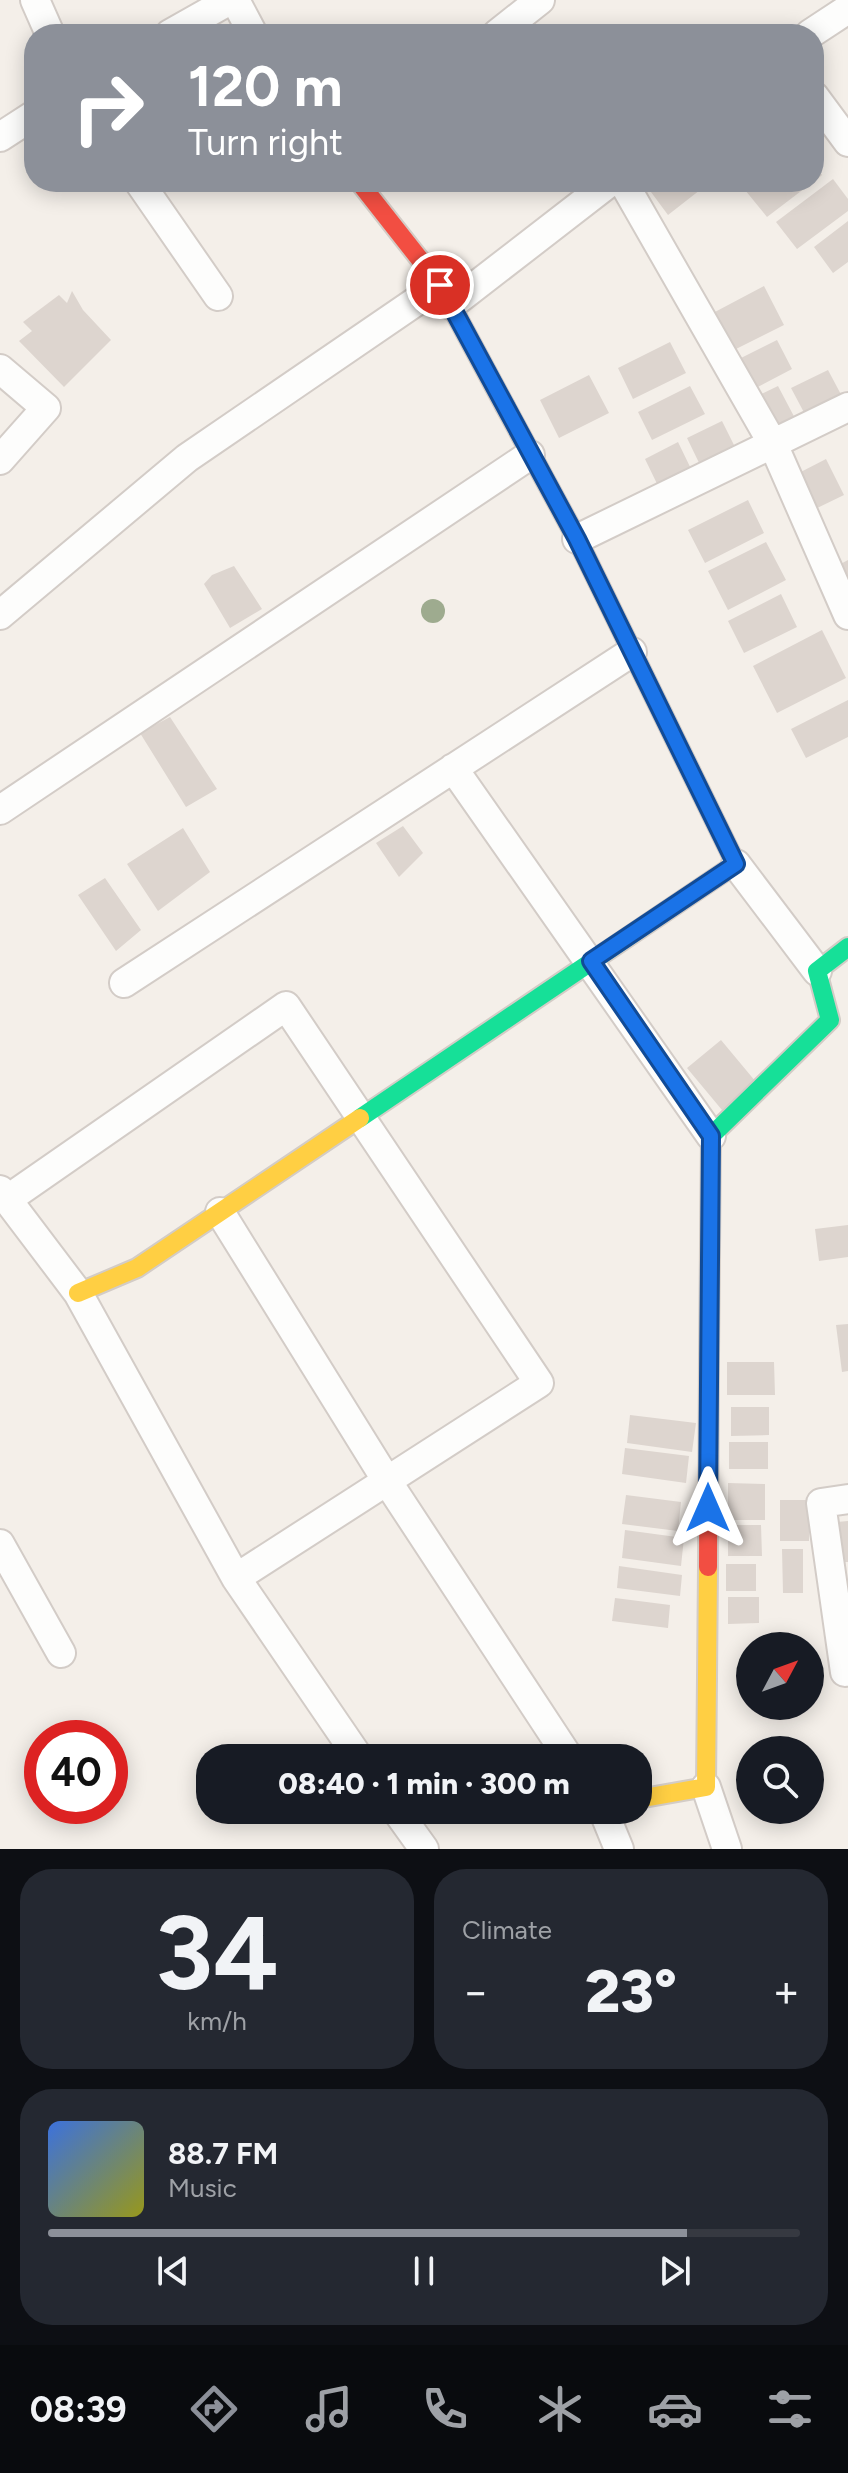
<!DOCTYPE html>
<html lang="en">
<head>
<meta charset="utf-8">
<style>
	:root { --surface:#171b24; --page:#242831; --text:#f1f3f6; --muted:#9ea1a6; --line:#363941; --accent:#8c9099 }
	body { margin:0; font-family:Figtree,sans-serif; background:var(--page); color:var(--text); height:100vh; display:flex; flex-direction:column; font-size:30px; white-space:nowrap }
	* { box-sizing:border-box; margin:0 }
	p { font-size:26px; color:var(--muted) }
	.icon { flex:none; width:44px; height:44px; fill:none; stroke:currentColor; stroke-width:2; stroke-linecap:round; stroke-linejoin:round }
	.map { position:relative; height:1849px; overflow:hidden }
	.panel { display:flex; flex-direction:column; gap:20px; padding:20px; background:#0d0f14; flex:1 }
	.panel>* { flex:none }
	.guide { position:absolute; left:24px; top:24px; width:800px; height:168px; border-radius:32px; box-shadow:0 4px 20px #0003; background:#8c9099; color:#fff; overflow:hidden }
	.needle { width:52px; rotate:49deg }
	.fabs { position:absolute; left:736px; top:1632px; display:grid; gap:16px }
	.fabs a { display:grid; place-items:center; width:88px; height:88px; border-radius:50%; background:var(--surface); box-shadow:0 4px 20px #0003; font-size:40px }
	.speed { position:absolute; left:24px; top:1720px; display:flex; gap:16px; font-size:40px; font-weight:700; text-align:center }
	.speed>* { display:grid; place-content:center; width:104px; height:104px; border-radius:50%; background:var(--surface); box-shadow:0 4px 20px #0003; line-height:1 }
	.speed .limit { border:12px solid #d22; background:#fff; color:#111 }
	.pin { position:absolute; display:grid; place-items:center; width:68px; height:68px; color:#fff; margin:-34px; border:4px solid #fff; border-radius:50%; box-shadow:0 2px 8px #0007 }
	.me { position:absolute; width:88px; margin:-44px; rotate:0deg; stroke-linejoin:round; filter:drop-shadow(0 0 6px #0008) }
	.turn { display:flex; align-items:center; gap:28px; height:168px; padding:0 32px; font-size:36px }
	.turn .icon { width:104px; height:104px; stroke-width:2.5 }
	.turn b { display:block; font-size:56px; line-height:68px }
	.big { font-size:60px; font-weight:800; line-height:1.1 }
	.panel .tile { flex:1; display:flex; flex-direction:column; justify-content:center; gap:12px; min-width:0; padding:0 28px; border-radius:32px; background:var(--page) }
	.panel .dial { align-items:center; gap:0 }
	.dial b { font-size:104px; line-height:1 }
	.song { display:flex; align-items:center; gap:24px }
	.cover { width:96px; height:96px; border-radius:12px; background:linear-gradient(135deg,hsl(220 70% 55%),hsl(60 70% 35%)) }
	.played { height:8px; border-radius:4px; background:linear-gradient(90deg,var(--accent) 85%,var(--line) 85%) }
	.keys { display:flex; justify-content:space-around; direction:ltr }
	.heat { display:flex; justify-content:space-between; align-items:center; font-size:44px; direction:ltr }
	.panel .tiles { flex:1; display:grid; gap:20px; grid-template-columns:1fr 1fr }
	.tile:last-child { grid-column:span 2 }
	.trip { position:absolute; left:196px; top:1744px; width:456px; height:80px; border-radius:32px; background:var(--surface); box-shadow:0 4px 20px #0003; font-weight:800; line-height:80px; text-align:center }
	.dock { display:flex; height:128px; justify-content:space-around; align-items:center; background:#090b0e; color:var(--muted) }
	.dock .icon { width:56px; height:56px }
	.dock .on { color:var(--accent) }
	.dock b { font-size:36px; color:var(--text) }
	.map>svg:first-child { display:block }
	.building { fill:#ddd5cf }
	.lines { fill:none; stroke-linecap:round; stroke-linejoin:round }
	.street-casing { stroke:#d3ccc7; stroke-width:32 }
	.fast-casing { stroke:#d3ccc6; stroke-width:22 }
	.slow-casing { stroke:#d3ccc6; stroke-width:22 }
	.jam-casing { stroke:#d3ccc6; stroke-width:22 }
	.street { stroke:#fdfdfc; stroke-width:28 }
	.fast { stroke:#16e098; stroke-width:18 }
	.slow { stroke:#ffcf43; stroke-width:18 }
	.jam { stroke:#f24e42; stroke-width:18 }
	.tree { fill:#9eab8f }
	.route-casing { stroke:#114b97; stroke-width:20 }
	.route { stroke:#1a73e8; stroke-width:14 }
</style>
</head>
<body>
<div class="map">
<svg width="848" height="1849" viewBox="0 0 848 1849">
	<rect width="100%" height="100%" fill="#f4efe9"/>
	<path class="building" d="M814,165L822,175L814,182Z
		M833,179L848,199V211L797,249L776,222Z
		M655,182H694L700,190L668,215L648,188Z
		M721,182H738L727,190Z
		M756,182H813L767,217L745,190Z
		M848,221V262L833,273L814,247Z
		M764,286L784,325L732,351L713,313Z
		M72,291L83,310L111,340L64,387L19,341L32,331L23,322L59,295L67,303Z
		M777,340L792,369L748,392L733,362Z
		M670,342L686,373L633,399L618,368Z
		M828,370L845,402L808,420L791,388Z
		M589,375L609,413L559,438L540,400Z
		M690,386L705,414L652,440L638,412Z
		M778,386L798,424L772,437L753,398Z
		M722,421L737,451L702,469L687,438Z
		M678,442L694,475L661,492L645,459Z
		M826,459L844,495L811,511L793,476Z
		M748,500L764,533L705,563L688,530Z
		M766,542L786,580L728,610L708,571Z
		M848,560V598L833,568Z
		M234,566L262,609L230,628L204,584L212,575Z
		M781,594L797,627L744,653L728,621Z
		M822,630L846,678L777,713L753,666Z
		M848,700V737L806,758L791,729Z
		M170,717L217,789L186,807L140,733Z
		M403,826L423,853L399,877L376,843Z
		M183,828L210,872L158,911L127,864Z
		M105,878L141,930L116,951L78,895Z
		M721,1040L756,1082L722,1110L687,1068Z
		M848,1225V1257L819,1261L815,1229Z
		M848,1324V1371L842,1372L836,1325Z
		M727,1362H774L775,1395H727Z
		M731,1407H769V1435L731,1436Z
		M630,1415L696,1423L692,1452L627,1443Z
		M729,1442H768V1469H729Z
		M625,1448L689,1456L686,1483L622,1474Z
		M728,1483L765,1484V1520H728Z
		M626,1495L681,1502L678,1531L622,1524Z
		M780,1500H809V1541H780Z
		M848,1521V1562H841L837,1522Z
		M728,1525H761L762,1556H728Z
		M625,1530L684,1538L681,1566L622,1558Z
		M782,1549H803V1593H783Z
		M726,1564H756V1591H726Z
		M619,1566L682,1575L680,1596L617,1588Z
		M728,1597H759V1623L728,1624Z
		M615,1598L670,1605L668,1628L612,1621Z"/>
	<g class="lines">
		<defs>
			<path id="street" d="M35,0L50,34
				M235,0L253,34
				M170,34L230,0
				M497,34L540,0
				M810,34L848,9
				M814,96L848,142
				M0,137L34,115
				M139,182L218,296
				M623,182L773,444L848,615
				M451,305L610,182
				M0,369L46,408L0,460
				M577,539L848,407
				M0,615L187,458L440,285
				M453,768L711,1136
				M0,810L530,455
				M736,864L817,971
				M124,983L632,652
				M0,1190L78,1293L236,1578L359,1758
				M8,1199L286,1006L539,1383L236,1578
				M220,1212L387,1481L569,1758
				M0,1544L61,1653
				M845,1672L821,1503L848,1499
				M706,1787L727,1849
				M396,1810L424,1849
				M603,1810L619,1849"/>
			<path id="fast" d="M360,1118L736,864L577,539L505,406
				M709,1356L711,1136L830,1020L817,971L848,947"/>
			<path id="slow" d="M78,1293L137,1268L360,1118
				M638,1799L706,1787L708,1567"/>
			<path id="jam" d="M359,182L440,285L505,406
				M708,1567L709,1356"/>
		</defs>
		<use href="#street" class="street-casing"/>
		<use href="#fast" class="fast-casing"/>
		<use href="#slow" class="slow-casing"/>
		<use href="#jam" class="jam-casing"/>
		<use href="#street" class="street"/>
		<use href="#fast" class="fast"/>
		<use href="#slow" class="slow"/>
		<use href="#jam" class="jam"/>
	</g>
	<circle class="tree" cx="433" cy="611" r="12"/>
	<g class="lines">
		<defs>
			<path id="route" d="M440,285L577,539L736,864L591,961L711,1136L708,1508"/>
		</defs>
		<use href="#route" class="route-casing"/>
		<use href="#route" class="route"/>
	</g>
</svg>
<div class="fabs">
<a><svg class="needle" viewBox="-14 -14 28 28"><path d="M0-13l5 13h-10z" fill="#e53935"/><path d="M0 13l5-13h-10z" fill="#9ea1a6"/></svg></a>
<a><svg class="icon" aria-label="search" viewBox="0 0 24 24"><circle cx="10" cy="10" r="6"/><path d="M15 15l6 6"/></svg></a>
</div>
<div class="speed"><div class="limit">40</div></div>
<div class="pin" style="left:440px;top:285px;background:#d93025"><svg class="icon" aria-label="arrive" viewBox="0 0 24 24"><path d="M6 21V4h12l-3 4 3 4H6"/></svg></div>
<svg class="me" style="left:708px;top:1508px" viewBox="-20 -20 40 40"><path d="M0-17L14 15 0 8-14 15z" fill="#1a73e8" stroke="#fff" stroke-width="4"/></svg>
<div class="trip">08:40 · 1 min · 300 m</div>
<div class="guide">
<div class="turn"><svg class="icon" aria-label="right" viewBox="0 0 24 24"><path d="M7 20v-9h11M14 6l5 5-5 5"/></svg><div><b>120 m</b>Turn right</div></div>
</div>
</div>
<section class="panel">
<div class="tiles">
<div class="tile dial"><b>34</b><p>km/h</p></div>
<div class="tile"><p>Climate</p>
<div class="heat"><a>−</a><b class="big">23°</b><a>+</a></div>
</div>
<div class="tile">
<div class="song"><i class="cover"></i><div><b>88.7 FM</b><p>Music</p></div></div>
<div class="played"></div>
<div class="keys"><svg class="icon" aria-label="previous" viewBox="0 0 24 24"><path d="M18 5L8 12l10 7zM5 5v14"/></svg><svg class="icon" aria-label="pause" viewBox="0 0 24 24"><path d="M8 5v14M16 5v14"/></svg><svg class="icon" aria-label="next" viewBox="0 0 24 24"><path d="M6 5l10 7-10 7zM19 5v14"/></svg></div>
</div>
</div>
</section>
<nav class="dock">
<b>08:39</b>
<svg class="icon on" aria-label="directions" viewBox="0 0 24 24"><path d="M12 3l9 9-9 9-9-9zM9 14v-3h6M13 9l2 2-2 2"/></svg>
<svg class="icon" aria-label="music" viewBox="0 0 24 24"><path d="M9 18V5l10-2v13"/><circle cx="6" cy="18" r="3"/><circle cx="16" cy="16" r="3"/></svg>
<svg class="icon" aria-label="phone" viewBox="0 0 24 24"><path d="M5 4h4l2 5-3 2q2 4 5 5l2-3 5 2v4C11 20 4 13 5 4z"/></svg>
<svg class="icon" aria-label="climate" viewBox="0 0 24 24"><path d="M12 3v18M4 7l16 10M4 17L20 7"/></svg>
<svg class="icon" aria-label="car" viewBox="0 0 24 24"><path d="M5 17H2v-5l4-1 3-4h7l3 4 3 1v5h-3M9 17h6M6 11h13"/><circle cx="7" cy="17" r="2"/><circle cx="17" cy="17" r="2"/></svg>
<svg class="icon" aria-label="filters" viewBox="0 0 24 24"><path d="M4 7h16M4 17h16"/><circle cx="9" cy="7" r="2"/><circle cx="15" cy="17" r="2"/></svg>
</nav>
</body>
</html>
